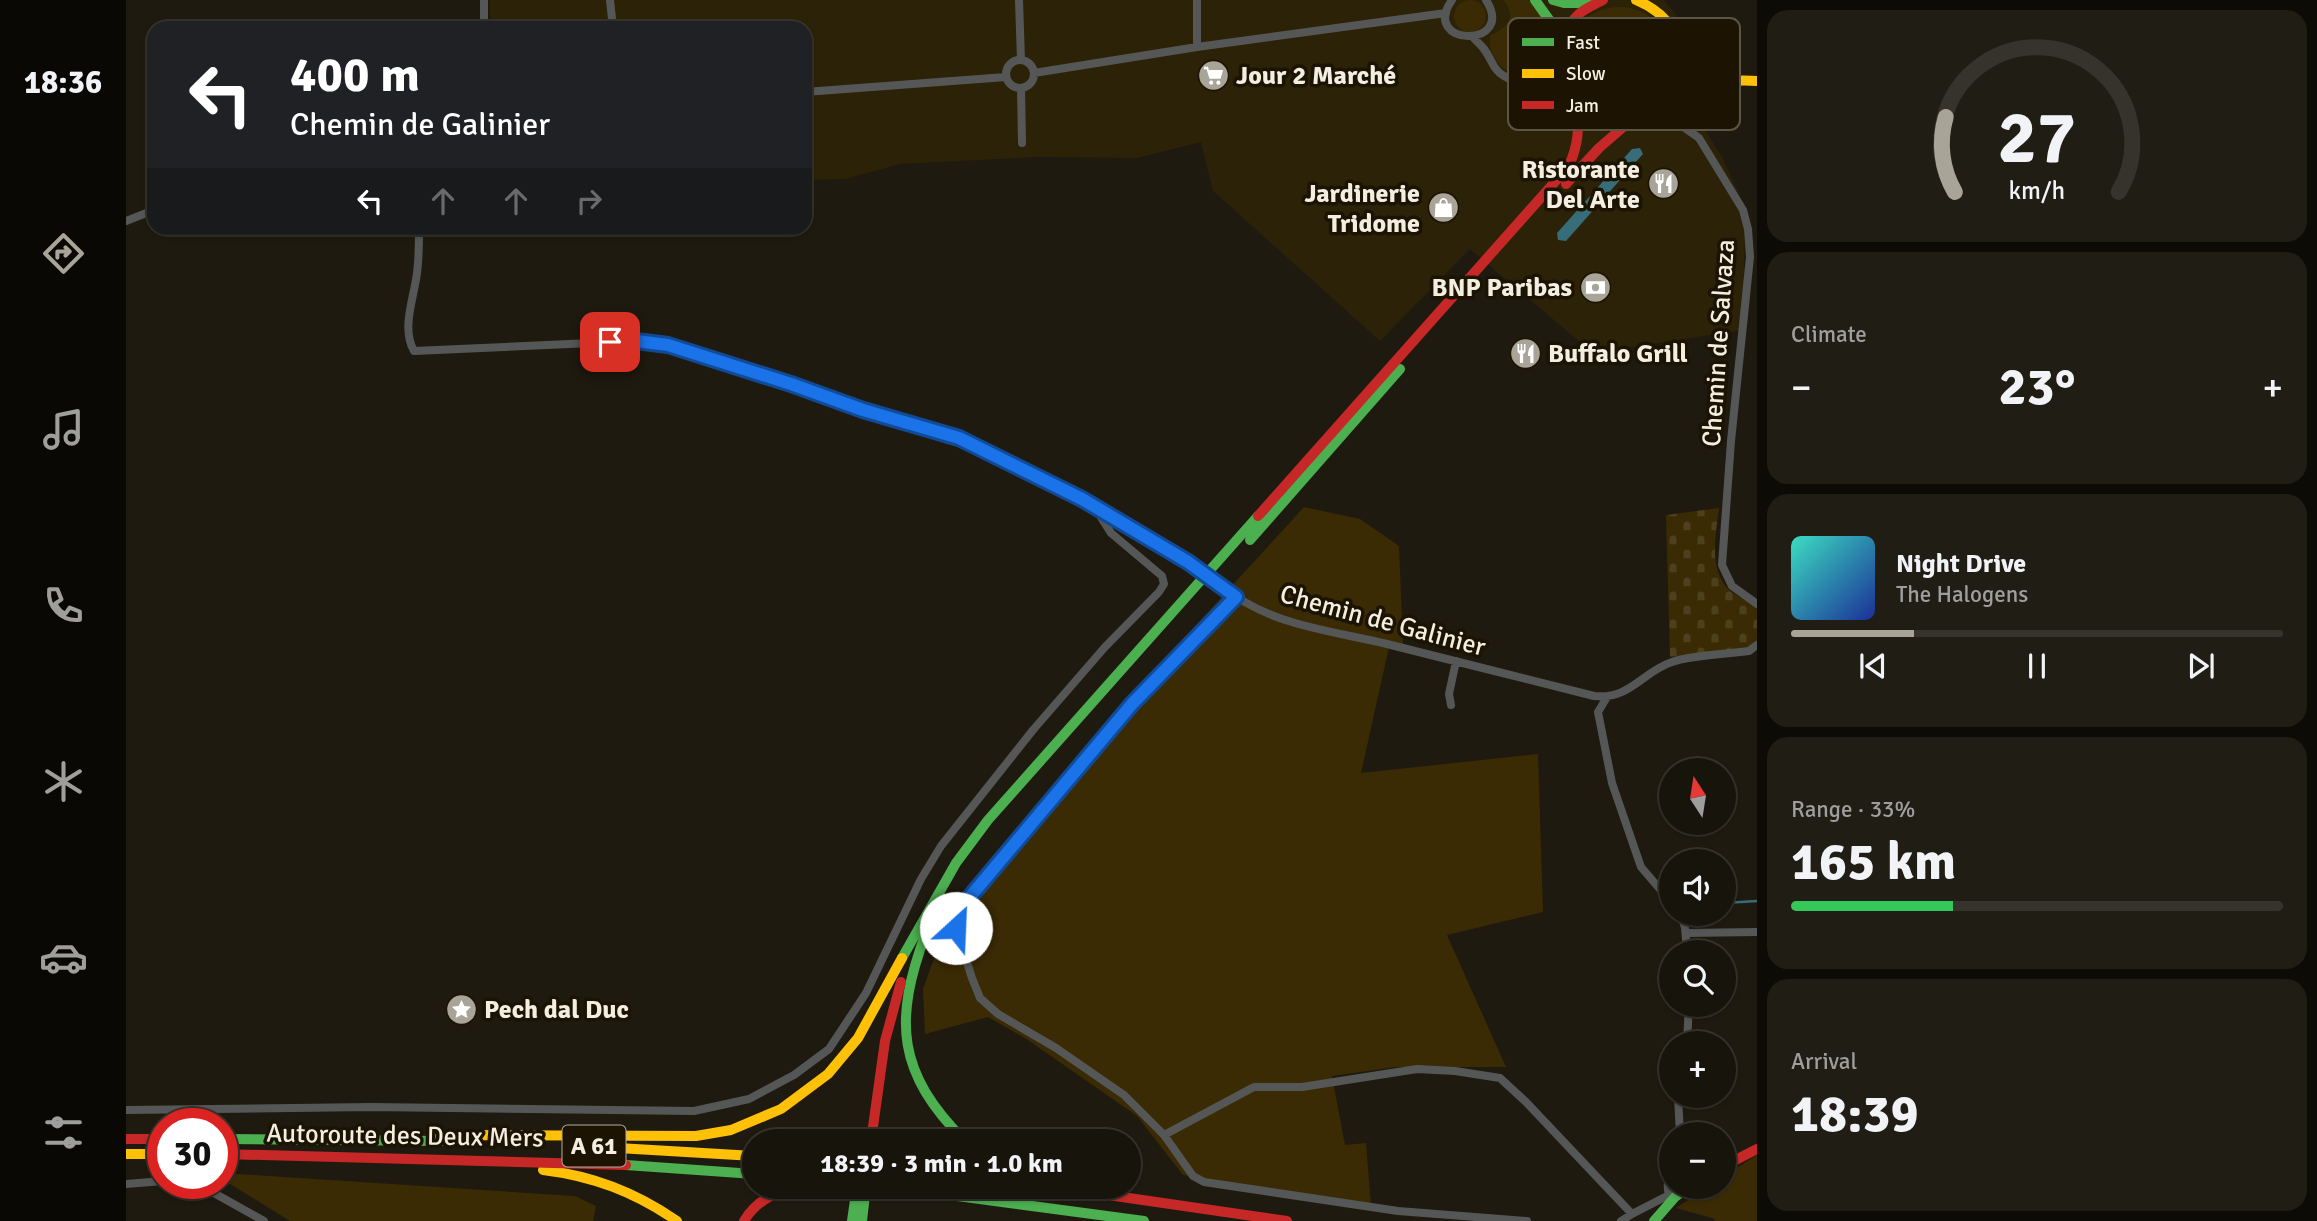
<!DOCTYPE html>
<html lang="en">
<head>
<meta charset="utf-8">
<style>
	:root { --surface:#17140b; --page:#201d14; --text:#f1f3f6; --muted:#9e9e9d; --line:#36332c; --accent:#a9a498 }
	body { margin:0; font-family:Signika,sans-serif; background:var(--page); color:var(--text); height:100vh; display:flex; flex-direction:column; font-size:26px; white-space:nowrap }
	* { box-sizing:border-box; margin:0 }
	p { font-size:23px; color:var(--muted) }
	.icon { flex:none; width:38px; height:38px; fill:none; stroke:currentColor; stroke-width:2; stroke-linecap:round; stroke-linejoin:round }
	.map { position:relative; flex:1; overflow:hidden }
	.details { display:flex; flex-direction:column; gap:10px; padding:10px; background:#0d0b06; width:560px }
	.details>* { flex:none }
	.guide { position:absolute; left:21px; top:21px; width:665px; height:214px; border-radius:21px; box-shadow:0 2px 5px #0004,0 0 0 2px var(--line); background:#202124; color:#fff; overflow:hidden }
	.needle { width:46px; rotate:348deg }
	.buttons { position:absolute; left:1533px; top:758px; display:grid; gap:14px }
	.buttons a { display:grid; place-items:center; width:77px; height:77px; border-radius:50%; background:var(--surface); box-shadow:0 2px 5px #0004,0 0 0 2px var(--line); font-size:35px }
	.speed { position:absolute; left:21px; top:1108px; display:flex; gap:14px; font-size:35px; font-weight:700; text-align:center }
	.speed>* { display:grid; place-content:center; width:91px; height:91px; border-radius:50%; background:var(--surface); box-shadow:0 2px 5px #0004,0 0 0 2px var(--line); line-height:1 }
	.speed .limit { border:10px solid #d22; background:#fff; color:#111 }
	.pin { position:absolute; display:grid; place-items:center; width:60px; height:60px; color:#fff; margin:-30px; border-radius:14px; box-shadow:0 4px 10px #0006 }
	.me { position:absolute; width:77px; margin:-38px; rotate:25deg; stroke-linejoin:round; filter:drop-shadow(0 0 5px #0008) }
	.turn { display:flex; align-items:center; gap:24px; height:147px; padding:0 28px; font-size:32px }
	.turn .icon { width:91px; height:91px; stroke-width:2.5 }
	.turn b { display:block; font-size:49px; line-height:60px }
	.lanes { display:flex; align-items:center; height:66px; padding:0 28px; background:#0003; justify-content:center; gap:35px; direction:ltr }
	.lanes .off { opacity:.35 }
	.big { font-size:52px; font-weight:700; line-height:1.1 }
	.details .widget { flex:1; display:flex; flex-direction:column; justify-content:center; gap:10px; min-width:0; padding:0 24px; border-radius:21px; background:var(--page) }
	.details .dial { align-items:center; gap:0 }
	.dial svg { height:182px; overflow:visible; fill:none; stroke:var(--line); stroke-width:7; stroke-linecap:round; text-anchor:middle }
	.dial text { fill:var(--text); stroke:none }
	.song { display:flex; align-items:center; gap:21px }
	.cover { width:84px; height:84px; border-radius:10px; background:linear-gradient(135deg,hsl(170 70% 55%),hsl(230 70% 35%)) }
	.played { height:7px; border-radius:4px; background:linear-gradient(90deg,var(--accent) 25%,var(--line) 25%) }
	.keys { display:flex; justify-content:space-around; direction:ltr }
	.heat { display:flex; justify-content:space-between; align-items:center; font-size:38px; direction:ltr }
	.charge { height:10px; border-radius:5px; background:linear-gradient(90deg,#34c759 33%,var(--line) 0) }
	.trip { position:absolute; left:616px; top:1129px; width:399px; height:70px; border-radius:35px; background:var(--surface); box-shadow:0 2px 5px #0004,0 0 0 2px var(--line); font-weight:700; line-height:70px; text-align:center }
	main { display:flex; flex:1; min-height:0 }
	.menu { display:flex; flex-direction:column; width:126px; justify-content:space-around; align-items:center; background:#090804; color:var(--muted) }
	.menu .icon { width:49px; height:49px }
	.menu .current { color:var(--accent) }
	.menu b { font-size:32px; color:var(--text) }
	.map>svg:first-child { display:block }
	.built { fill:#2c2208 }
	.grass { fill:#3a2b05 }
	.cemetery { fill:url(#cemetery-stones) }
	.water { fill:#376c79 }
	.lines { fill:none; stroke-linecap:round; stroke-linejoin:round }
	.stream { stroke:#376c79; stroke-width:2.5 }
	.street { stroke:#555757; stroke-width:8 }
	.fast { stroke:#4caf50; stroke-width:10 }
	.slow { stroke:#ffc107; stroke-width:10 }
	.jam { stroke:#c62828; stroke-width:10 }
	.street-bridge { stroke:#555757; stroke-width:8 }
	.route-casing { stroke:#114b97; stroke-width:18 }
	.route { stroke:#1a73e8; stroke-width:12 }
	.labels { text-anchor:middle; stroke-width:7; stroke-linejoin:round; paint-order:stroke }
	.shield { fill:#1c1302; stroke:#b2ac9e; stroke-width:2 }
	.shield-label { font-size:24px; font-weight:bold; fill:#f3eee1 }
	.poi-label { font-size:26px; font-weight:bold; fill:#f3eee1; stroke:#1c1302; text-anchor:start }
	.street-label { font-size:26px; fill:#f3eee1; stroke:#1c1302 }
	.key { fill:#1c1302; stroke:#5c5545; stroke-width:2 }
	.key-label { font-size:19px; fill:#f3eee1 }
</style>
</head>
<body>
<main>
<nav class="menu">
<b>18:36</b>
<svg class="icon current" aria-label="directions" viewBox="0 0 24 24"><path d="M12 3l9 9-9 9-9-9zM9 14v-3h6M13 9l2 2-2 2"/></svg>
<svg class="icon" aria-label="music" viewBox="0 0 24 24"><path d="M9 18V5l10-2v13"/><circle cx="6" cy="18" r="3"/><circle cx="16" cy="16" r="3"/></svg>
<svg class="icon" aria-label="phone" viewBox="0 0 24 24"><path d="M5 4h4l2 5-3 2q2 4 5 5l2-3 5 2v4C11 20 4 13 5 4z"/></svg>
<svg class="icon" aria-label="climate" viewBox="0 0 24 24"><path d="M12 3v18M4 7l16 10M4 17L20 7"/></svg>
<svg class="icon" aria-label="car" viewBox="0 0 24 24"><path d="M5 17H2v-5l4-1 3-4h7l3 4 3 1v5h-3M9 17h6M6 11h13"/><circle cx="7" cy="17" r="2"/><circle cx="17" cy="17" r="2"/></svg>
<svg class="icon" aria-label="filters" viewBox="0 0 24 24"><path d="M4 7h16M4 17h16"/><circle cx="9" cy="7" r="2"/><circle cx="15" cy="17" r="2"/></svg>
</nav>
<div class="map">
<svg width="1631" height="1221" viewBox="0 0 1631 1221">
	<defs>
		<pattern id="cemetery-stones" width="16" height="16" patternUnits="userSpaceOnUse" patternTransform="scale(1.75)"><rect width="16" height="16" fill="#3a2b05"/><path d="M2 7V4a2 2 0 0 1 4 0v3zM10 15v-3a2 2 0 0 1 4 0v3z" fill="#4d401d"/></pattern>
	</defs>
	<rect width="100%" height="100%" fill="#1f1a0f"/>
	<path class="built" d="M364,0H1538L1584,58V89L1571,117L1596,157L1619,207L1617,330L1467,353L1344,249L1254,341L1087,191L1075,142L1011,158L913,157L774,164L719,179L679,180V28H364Z"/>
	<path class="grass" d="M1328 16a16 16 0 1 1 32 0a16 16 0 1 1-32 0Z
		M1377,0H1404C1455,57 1391,102 1368,56C1364,48 1362,44 1365,35C1381,28 1392,17 1377,0Z
		M1439 61a54 54 0 1 1 108 0a54 54 0 1 1-108 0Z
		M1178,507L1234,519L1273,546L1277,645L1263,647L1235,773L1412,754L1417,912L1321,935L1380,1067H1270L1206,1076L1219,1145L1240,1143L1245,1205L1057,1175L1011,1116L902,1040L862,1017L799,1034L797,989L817,934L1062,634Z
		M1631,1155V1221H1588L1589,1219L1550,1208L1582,1187L1598,1186V1176Z
		M96,1173L449,1196L470,1206L467,1221H164L96,1179Z"/>
	<path class="cemetery" d="M1593,508C1590,534 1582,569 1603,590C1612,598 1623,600 1631,609V641L1624,647L1544,657L1540,515Z"/>
	<path class="water" d="M1514,148L1517,154L1440,241L1432,240L1431,233L1506,149Z"/>
	<g class="lines">
		<path class="stream" d="M1598,903L1631,901"/>
		<path class="street" d="M358,0V28
			M484,0L487,28
			M893,0L895,60
			M1326,0C1293,47 1391,49 1360,0
			M1347,37C1350,41 1355,45 1358,49C1365,58 1367,70 1378,76C1396,87 1417,74 1437,87
			M1071,47V0
			M880 74a14 14 0 1 1 28 0a14 14 0 1 1-28 0Z
			M908,73L1071,47L1320,13
			M1399,79L1419,68L1431,53
			M895,88L896,143
			M679,92L880,77
			M1522,115L1556,126L1573,138L1617,210L1622,229L1624,257L1605,441L1596,565L1606,586L1631,604
			M0,221L28,210
			M293,228C293,242 293,258 291,273C288,298 275,328 288,351L510,341L542,345L580,356L737,410L833,438L956,499L1061,562
			M1097,587C1145,626 1203,630 1261,644C1330,661 1399,679 1468,696C1504,700 1516,672 1546,662C1564,655 1602,654 1623,651L1631,645
			M1110,597L1006,704L833,910L830,928L846,978L854,998L872,1014L930,1048L998,1095L1038,1135L1067,1176L1078,1182L1272,1211L1401,1221
			M1481,697L1472,712L1486,783L1515,867L1545,902
			M1325,705L1323,694L1330,661
			M1554,914L1559,927L1561,952
			M1560,933L1631,932
			M1561,1043L1563,1004
			M1552,1096L1554,1134
			M0,1110L245,1107L568,1111L623,1099L668,1075L703,1049L740,993L795,879L815,846L907,730L979,647L1033,592L1038,584L1036,576L985,533L968,506
			M1038,1135L1128,1087H1176L1291,1069L1329,1071L1374,1078L1400,1102L1506,1214L1543,1195
			M1545,1175C1541,1182 1541,1187 1543,1195L1546,1196
			M59,1183L79,1188L138,1221
			M0,1184L37,1181
			M1495,1221L1506,1214"/>
		<path class="fast" d="M1409,0L1424,21L1433,45
			M1427,0L1438,3H1465
			M1553,38L1571,61L1604,77
			M1124,540L1274,369
			M800,933C767,1021 771,1073 839,1141
			M776,958L830,863L862,820L1132,516
			M96,1139L316,1141
			M500,1165L628,1174
			M689,1186H713
			M757,1186L1018,1221
			M726,1221L731,1186
			M736,1221L740,1186
			M1528,1221L1549,1197L1564,1186"/>
		<path class="slow" d="M1510,0C1541,13 1559,37 1554,72
			M1543,100C1572,84 1598,79 1631,81
			M307,1140L331,1135L570,1136L605,1130L655,1109L702,1074L732,1038L776,958
			M458,1146L628,1156
			M0,1154H37
			M417,1170C467,1176 509,1192 551,1221"/>
		<path class="jam" d="M1477,0C1470,4 1460,8 1454,13C1427,37 1424,85 1453,108C1490,138 1544,117 1554,72
			M1440,184L1473,148L1503,122
			M1132,516L1443,166C1452,145 1455,126 1448,103
			M0,1139H37
			M745,1141L759,1041L775,982
			M96,1154L500,1165
			M1598,1166L1631,1149
			M920,1186L1161,1221
			M618,1221C632,1198 652,1191 678,1186"/>
		<path class="street-bridge" d="M1061,562L1097,587"/>
	</g>
	<g class="lines">
		<defs>
			<path id="route" d="M484,342L510,341L542,345L665,384L737,410L833,438L956,499L1062,562L1110,597L1006,704L833,910L830,928"/>
		</defs>
		<use href="#route" class="route-casing"/>
		<use href="#route" class="route"/>
	</g>
	<defs>
		<symbol id="supermarket-disc" viewBox="-11 -11 22 22"><circle r="9.5" fill="#a9a498" stroke="#1c1302"/><path d="M-6-5.5h2.5l.6 2H6L4.5 2H-2.5L-4.4-4H-6ZM-1.5 3.2a1.3 1.3 0 1 0 .1 0ZM3 3.2a1.3 1.3 0 1 0 .1 0Z" fill="#fff"/></symbol>
		<symbol id="restaurant-disc" viewBox="-11 -11 22 22"><circle r="9.5" fill="#a9a498" stroke="#1c1302"/><path d="M-5-6h1v4h1v-4h1v4h1v-4h1v5L-1.5 .5V6h-2V.5L-5-1ZM5-6V6H3V1.5H1.5Q1.5-4 5-6Z" fill="#fff"/></symbol>
		<symbol id="shop-disc" viewBox="-11 -11 22 22"><circle r="9.5" fill="#a9a498" stroke="#1c1302"/><path d="M-5-2.5h2.3a2.7 3.5 0 0 1 5.4 0H5L5.5 6h-11ZM-1.5-2.5h3a1.5 2.3 0 0 0-3 0Z" fill="#fff"/></symbol>
		<symbol id="bank-disc" viewBox="-11 -11 22 22"><circle r="9.5" fill="#a9a498" stroke="#1c1302"/><path d="M-6-4H6V4H-6ZM0-2.3a2.3 2.3 0 1 0 0 4.6a2.3 2.3 0 1 0 0-4.6Z" fill="#fff"/></symbol>
		<symbol id="sight-disc" viewBox="-11 -11 22 22"><circle r="9.5" fill="#a9a498" stroke="#1c1302"/><path d="M0-6L1.8-2.2L6-1.7L2.9 1.2L3.7 5.4L0 3.3L-3.7 5.4L-2.9 1.2L-6-1.7L-1.8-2.2Z" fill="#fff"/></symbol>
	</defs>
	<g fill-rule="evenodd">
		<use href="#supermarket-disc" x="1070" y="58" width="35" height="35"/>
		<use href="#restaurant-disc" x="1520" y="166" width="35" height="35"/>
		<use href="#shop-disc" x="1300" y="190" width="35" height="35"/>
		<use href="#bank-disc" x="1452" y="270" width="35" height="35"/>
		<use href="#restaurant-disc" x="1382" y="336" width="35" height="35"/>
		<use href="#sight-disc" x="318" y="992" width="35" height="35"/>
	</g>
	<g class="labels">
		<rect class="shield" x="436.5" y="1125.5" width="63" height="41" rx="5"/>
		<g class="shield-label">
			<text x="468" y="1154">A 61</text>
		</g>
		<g class="poi-label">
			<text x="1110" y="84">Jour 2 Marché</text>
			<text x="1514" y="178" text-anchor="end">Ristorante<tspan x="1514" dy="30">Del Arte</tspan></text>
			<text x="1294" y="202" text-anchor="end">Jardinerie<tspan x="1294" dy="30">Tridome</tspan></text>
			<text x="1446" y="296" text-anchor="end">BNP Paribas</text>
			<text x="1422" y="362">Buffalo Grill</text>
			<text x="358" y="1018">Pech dal Duc</text>
		</g>
		<g class="street-label">
			<text transform="translate(1592 343) rotate(-86)" y="9">Chemin de Salvaza</text>
			<text transform="translate(1257 620) rotate(15)" y="9">Chemin de Galinier</text>
			<text transform="translate(279 1135) rotate(1)" y="9">Autoroute des Deux Mers</text>
		</g>
	</g>
	<rect x="1382" y="18" width="232" height="112" rx="10" class="key"/>
	<rect x="1396" y="38" width="32" height="8" fill="#4caf50"/>
	<rect x="1396" y="69" width="32" height="9" fill="#ffc107"/>
	<rect x="1396" y="101" width="32" height="8" fill="#c62828"/>
	<g class="key-label">
		<text x="1440" y="49">Fast</text>
		<text x="1440" y="80">Slow</text>
		<text x="1440" y="112">Jam</text>
	</g>
</svg>
<div class="buttons">
<a><svg class="needle" viewBox="-14 -14 28 28"><path d="M0-13l5 13h-10z" fill="#e53935"/><path d="M0 13l5-13h-10z" fill="#9e9e9d"/></svg></a>
<a><svg class="icon" aria-label="sound" viewBox="0 0 24 24"><path d="M4 9h4l5-4v14l-5-4H4zM17 9q2 3 0 6"/></svg></a>
<a><svg class="icon" aria-label="search" viewBox="0 0 24 24"><circle cx="10" cy="10" r="6"/><path d="M15 15l6 6"/></svg></a>
<a>+</a>
<a>−</a>
</div>
<div class="speed"><div class="limit">30</div></div>
<div class="pin" style="left:484px;top:342px;background:#d93025"><svg class="icon" aria-label="arrive" viewBox="0 0 24 24"><path d="M6 21V4h12l-3 4 3 4H6"/></svg></div>
<svg class="me" style="left:830px;top:928px" viewBox="-20 -20 40 40"><circle r="19" fill="#fff"/><path d="M0-13L10 11 0 6-10 11z" fill="#1a73e8"/></svg>
<div class="trip">18:39 · 3 min · 1.0 km</div>
<div class="guide">
<div class="turn"><svg class="icon" aria-label="left" viewBox="0 0 24 24"><path d="M17 20v-9H6M10 6l-5 5 5 5"/></svg><div><b>400 m</b>Chemin de Galinier</div></div>
<div class="lanes"><svg class="icon" aria-label="left" viewBox="0 0 24 24"><path d="M17 20v-9H6M10 6l-5 5 5 5"/></svg><svg class="icon off" aria-label="ahead" viewBox="0 0 24 24"><path d="M12 20V5M6 11l6-6 6 6"/></svg><svg class="icon off" aria-label="ahead" viewBox="0 0 24 24"><path d="M12 20V5M6 11l6-6 6 6"/></svg><svg class="icon off" aria-label="right" viewBox="0 0 24 24"><path d="M7 20v-9h11M14 6l5 5-5 5"/></svg></div>
</div>
</div>
<section class="details">
<div class="widget dial"><svg viewBox="0 0 100 80">
<path d="M14 69A42 42 0 1 1 86 69"/>
<path d="M14 69A42 42 0 0 1 10 36" stroke="#a9a498"/>
<text x="50" y="56" font-size="32" font-weight="700">27</text>
<text x="50" y="72" font-size="11">km/h</text>
</svg></div>
<div class="widget"><p>Climate</p>
<div class="heat"><a>−</a><b class="big">23°</b><a>+</a></div>
</div>
<div class="widget">
<div class="song"><i class="cover"></i><div><b>Night Drive</b><p>The Halogens</p></div></div>
<div class="played"></div>
<div class="keys"><svg class="icon" aria-label="previous" viewBox="0 0 24 24"><path d="M18 5L8 12l10 7zM5 5v14"/></svg><svg class="icon" aria-label="pause" viewBox="0 0 24 24"><path d="M8 5v14M16 5v14"/></svg><svg class="icon" aria-label="next" viewBox="0 0 24 24"><path d="M6 5l10 7-10 7zM19 5v14"/></svg></div>
</div>
<div class="widget"><p>Range · 33%</p><b class="big">165 km</b><div class="charge"></div></div>
<div class="widget"><p>Arrival</p><b class="big">18:39</b></div>
</section>
</main>
</body>
</html>
